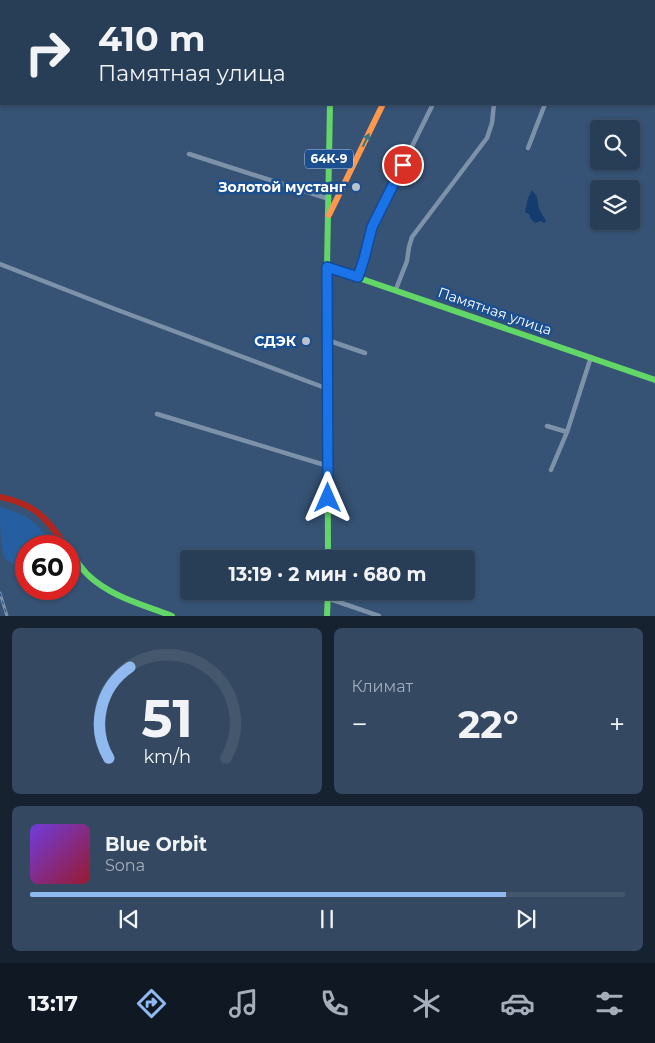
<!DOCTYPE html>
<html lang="ru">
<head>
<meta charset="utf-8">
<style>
	:root { --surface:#283e57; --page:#344961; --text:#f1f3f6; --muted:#a5aeba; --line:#44576d; --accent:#90b9f0 }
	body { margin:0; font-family:Montserrat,sans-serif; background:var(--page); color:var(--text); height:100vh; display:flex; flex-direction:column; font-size:19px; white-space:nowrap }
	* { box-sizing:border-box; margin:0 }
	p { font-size:16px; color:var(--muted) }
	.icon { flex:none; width:28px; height:28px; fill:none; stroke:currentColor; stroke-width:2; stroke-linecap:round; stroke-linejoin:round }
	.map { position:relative; height:616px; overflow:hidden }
	.details { display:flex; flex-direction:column; gap:12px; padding:12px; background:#162230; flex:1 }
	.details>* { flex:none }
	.top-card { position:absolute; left:0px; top:0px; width:655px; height:105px; box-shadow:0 1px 4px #0004,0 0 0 1px var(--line); background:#283e57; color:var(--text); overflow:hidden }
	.controls { position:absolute; left:590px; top:120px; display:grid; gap:10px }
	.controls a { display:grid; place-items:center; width:50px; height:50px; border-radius:5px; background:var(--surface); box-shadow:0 1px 4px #0004,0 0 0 1px var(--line); font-size:25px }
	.speed { position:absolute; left:15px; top:535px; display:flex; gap:10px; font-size:25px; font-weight:700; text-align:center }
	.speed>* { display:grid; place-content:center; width:65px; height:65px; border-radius:50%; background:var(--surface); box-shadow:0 1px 4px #0004,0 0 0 1px var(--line); line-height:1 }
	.speed .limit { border:8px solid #d22; background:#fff; color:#111 }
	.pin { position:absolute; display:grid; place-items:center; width:42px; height:42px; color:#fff; margin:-21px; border:2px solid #fff; border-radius:50%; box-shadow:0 1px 5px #0007 }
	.me { position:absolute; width:55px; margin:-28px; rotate:0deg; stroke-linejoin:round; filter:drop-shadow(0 0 4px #0008) }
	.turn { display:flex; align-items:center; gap:18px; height:105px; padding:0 15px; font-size:22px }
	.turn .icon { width:65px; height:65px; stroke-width:2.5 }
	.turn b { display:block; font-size:35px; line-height:42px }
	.big { font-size:38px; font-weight:700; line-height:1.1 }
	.details .widget { flex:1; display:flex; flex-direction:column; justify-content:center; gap:8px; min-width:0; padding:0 18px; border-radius:8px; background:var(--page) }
	.details .dial { align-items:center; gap:0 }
	.dial svg { height:130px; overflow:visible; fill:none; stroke:var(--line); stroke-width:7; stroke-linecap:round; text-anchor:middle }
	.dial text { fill:var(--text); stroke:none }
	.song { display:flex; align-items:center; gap:15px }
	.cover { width:60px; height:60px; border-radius:8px; background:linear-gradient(135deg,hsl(260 70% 55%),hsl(350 70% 35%)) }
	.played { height:5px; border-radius:2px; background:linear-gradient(90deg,var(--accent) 80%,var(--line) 80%) }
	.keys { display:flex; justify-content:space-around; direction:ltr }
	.heat { display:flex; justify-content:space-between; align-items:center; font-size:28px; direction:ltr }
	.details .tiles { flex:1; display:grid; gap:12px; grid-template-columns:1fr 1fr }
	.widget:last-child { grid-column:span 2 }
	.trip { position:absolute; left:180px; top:550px; width:295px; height:50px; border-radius:5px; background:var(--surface); box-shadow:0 1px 4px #0004,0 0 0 1px var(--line); font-weight:700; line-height:50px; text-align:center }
	.tab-bar { display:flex; height:80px; justify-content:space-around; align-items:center; background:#101923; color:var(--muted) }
	.tab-bar .icon { width:35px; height:35px }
	.tab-bar .selected { color:var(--accent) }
	.tab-bar b { font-size:22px; color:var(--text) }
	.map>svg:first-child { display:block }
	.green { fill:#265fa1 }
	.water { fill:#153c6e }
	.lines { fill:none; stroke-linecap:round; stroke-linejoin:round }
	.street { stroke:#7d92a8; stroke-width:4.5 }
	.fast { stroke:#63d668; stroke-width:6 }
	.slow { stroke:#ff974d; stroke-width:6 }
	.jam { stroke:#b3261e; stroke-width:6 }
	.rail-casing { stroke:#7e92a7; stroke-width:3 }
	.rail { stroke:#1b4f8f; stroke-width:1; stroke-dasharray:4; stroke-linecap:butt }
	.oneway { fill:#317883 }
	.route-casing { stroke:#114b97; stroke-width:12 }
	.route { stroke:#1a73e8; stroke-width:9 }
	.poi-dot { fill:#b9c2ce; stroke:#1b4f8f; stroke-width:2 }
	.labels { text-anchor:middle; stroke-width:5; stroke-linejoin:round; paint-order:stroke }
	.shield { fill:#1b4f8f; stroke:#bbcadd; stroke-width:1 }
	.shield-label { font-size:12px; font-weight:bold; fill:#fff }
	.poi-label { font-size:14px; font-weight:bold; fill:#fff; stroke:#1b4f8f; text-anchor:end }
	.street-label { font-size:14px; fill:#fff; stroke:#1b4f8f }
</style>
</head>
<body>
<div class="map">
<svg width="655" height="616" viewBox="0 0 655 616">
	<rect width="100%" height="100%" fill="#365274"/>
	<path class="green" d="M0,507C14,511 29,516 39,527C43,532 47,538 51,544L31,543L19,547L26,558V568C19,566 10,564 5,558C0,547 0,519 0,507Z"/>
	<path class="water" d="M532,190L537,197L539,209L546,221L544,223L541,221L535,223L530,218V215L525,212L528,198Z"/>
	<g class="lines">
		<path class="street" d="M62,0L63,1
			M357,1V0
			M483,1L484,0
			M521,1V0
			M580,1L581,0
			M654,50H655
			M528,148L545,104
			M189,154L329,199
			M0,264L115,309L328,389
			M357,277L364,259L372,227L433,104
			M396,289L407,261L409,247L412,237L487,138L492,123L494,104
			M327,340L365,353
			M157,414L328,466
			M547,426L567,432
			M551,470L567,432L591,357
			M327,598L379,616"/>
		<path class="fast" d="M327,267L655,380
			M69,551C75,559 81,568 88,575C111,597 144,605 172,616
			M328,559L327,267L330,104
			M327,616L328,591"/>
		<path class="slow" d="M329,0V1
			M434,1L435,0
			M329,215L383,104"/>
		<path class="jam" d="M0,497C37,505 45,517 66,546"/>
		<defs>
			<path id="rail" d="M0,593L7,616"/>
		</defs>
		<use href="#rail" class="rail-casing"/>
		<use href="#rail" class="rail"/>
	</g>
	<defs><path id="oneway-solid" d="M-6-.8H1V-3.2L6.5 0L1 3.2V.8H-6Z" transform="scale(1.25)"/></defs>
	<use class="oneway" href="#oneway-solid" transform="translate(366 140) rotate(-64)"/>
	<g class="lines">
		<defs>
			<path id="route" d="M328,498L327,267L358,277L364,259L372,227L403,165"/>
		</defs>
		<use href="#route" class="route-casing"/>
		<use href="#route" class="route"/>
	</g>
	<g class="poi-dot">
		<circle cx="356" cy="187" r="5"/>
		<circle cx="306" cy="341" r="5"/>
	</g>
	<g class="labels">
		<rect class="shield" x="305" y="149.5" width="48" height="19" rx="4"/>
		<g class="shield-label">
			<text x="329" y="163">64К-9</text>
		</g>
		<g class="poi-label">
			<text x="346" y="192">Золотой мустанг</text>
			<text x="296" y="346">СДЭК</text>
		</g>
		<g class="street-label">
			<text transform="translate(495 311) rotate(19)" y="5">Памятная улица</text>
		</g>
	</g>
</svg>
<div class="controls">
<a><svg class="icon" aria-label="search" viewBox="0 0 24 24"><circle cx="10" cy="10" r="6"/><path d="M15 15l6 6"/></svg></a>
<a><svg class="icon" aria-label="layers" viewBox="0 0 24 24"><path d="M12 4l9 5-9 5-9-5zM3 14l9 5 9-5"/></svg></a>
</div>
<div class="speed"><div class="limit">60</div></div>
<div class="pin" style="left:403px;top:165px;background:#d93025"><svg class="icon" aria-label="arrive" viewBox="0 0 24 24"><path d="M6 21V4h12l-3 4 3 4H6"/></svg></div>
<svg class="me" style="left:328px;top:498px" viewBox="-20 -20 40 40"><path d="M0-17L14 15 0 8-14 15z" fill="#1a73e8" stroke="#fff" stroke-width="4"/></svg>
<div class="trip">13:19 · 2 мин · 680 m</div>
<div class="top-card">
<div class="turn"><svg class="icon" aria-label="right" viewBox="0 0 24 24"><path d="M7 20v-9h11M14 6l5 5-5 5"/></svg><div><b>410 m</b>Памятная улица</div></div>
</div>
</div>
<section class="details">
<div class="tiles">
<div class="widget dial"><svg viewBox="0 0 100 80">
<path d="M14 69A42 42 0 1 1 86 69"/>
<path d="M14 69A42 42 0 0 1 27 13" stroke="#90b9f0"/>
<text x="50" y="56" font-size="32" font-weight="700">51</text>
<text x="50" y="72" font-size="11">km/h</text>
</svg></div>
<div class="widget"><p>Климат</p>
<div class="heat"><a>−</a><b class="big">22°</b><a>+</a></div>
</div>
<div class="widget">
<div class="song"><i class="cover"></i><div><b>Blue Orbit</b><p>Sona</p></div></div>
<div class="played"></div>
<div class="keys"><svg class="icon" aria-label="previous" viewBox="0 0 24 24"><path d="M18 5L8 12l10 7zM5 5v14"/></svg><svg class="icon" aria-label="pause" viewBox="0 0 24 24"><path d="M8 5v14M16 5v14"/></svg><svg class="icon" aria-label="next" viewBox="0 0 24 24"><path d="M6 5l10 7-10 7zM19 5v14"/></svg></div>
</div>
</div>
</section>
<nav class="tab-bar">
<b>13:17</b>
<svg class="icon selected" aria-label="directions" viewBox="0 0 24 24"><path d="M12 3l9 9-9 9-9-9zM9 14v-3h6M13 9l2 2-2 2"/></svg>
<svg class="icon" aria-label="music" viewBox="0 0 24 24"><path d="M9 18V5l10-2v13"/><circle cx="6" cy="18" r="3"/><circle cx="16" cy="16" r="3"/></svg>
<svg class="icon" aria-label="phone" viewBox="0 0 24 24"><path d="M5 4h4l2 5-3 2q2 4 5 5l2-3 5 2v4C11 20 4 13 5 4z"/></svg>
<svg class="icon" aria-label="climate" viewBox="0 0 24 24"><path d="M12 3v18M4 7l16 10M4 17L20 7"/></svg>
<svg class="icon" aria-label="car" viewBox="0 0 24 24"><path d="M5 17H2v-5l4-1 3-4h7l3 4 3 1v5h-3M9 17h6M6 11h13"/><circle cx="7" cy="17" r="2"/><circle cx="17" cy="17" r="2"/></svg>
<svg class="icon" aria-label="filters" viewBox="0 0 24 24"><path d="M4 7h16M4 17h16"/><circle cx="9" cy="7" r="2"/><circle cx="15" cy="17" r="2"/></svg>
</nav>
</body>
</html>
